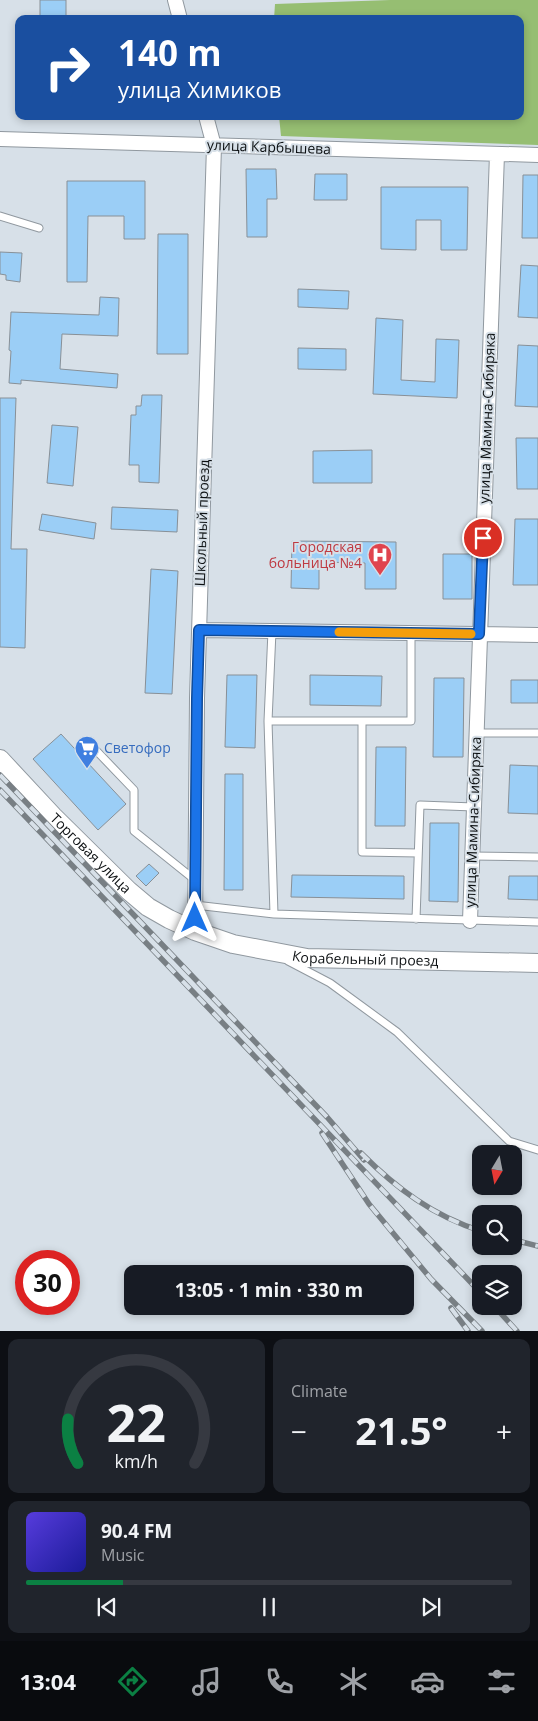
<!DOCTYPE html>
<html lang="en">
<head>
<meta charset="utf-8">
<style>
	:root { --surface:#171b24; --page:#20242c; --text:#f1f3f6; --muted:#9ea1a6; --line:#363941; --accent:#0b8043 }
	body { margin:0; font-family:"Open Sans",sans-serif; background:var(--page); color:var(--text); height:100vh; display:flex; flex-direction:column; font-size:19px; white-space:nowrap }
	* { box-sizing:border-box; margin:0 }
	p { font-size:16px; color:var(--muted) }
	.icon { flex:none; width:28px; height:28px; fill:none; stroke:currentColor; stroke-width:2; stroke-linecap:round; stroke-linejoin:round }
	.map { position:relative; height:1331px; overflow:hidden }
	.drawer { display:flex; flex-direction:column; gap:8px; padding:8px; background:#0d0f14; flex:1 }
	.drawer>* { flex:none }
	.banner { position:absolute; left:15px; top:15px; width:509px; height:105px; border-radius:10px; box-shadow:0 2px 8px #0003; background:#1a4fa0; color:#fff; overflow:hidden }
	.needle { width:32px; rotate:190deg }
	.fabs { position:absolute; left:472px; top:1145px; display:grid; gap:10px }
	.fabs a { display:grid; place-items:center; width:50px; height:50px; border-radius:10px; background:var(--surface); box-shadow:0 2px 8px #0003; font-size:25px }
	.speed { position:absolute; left:15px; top:1250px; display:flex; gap:10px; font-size:25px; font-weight:700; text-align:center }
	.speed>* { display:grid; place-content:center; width:65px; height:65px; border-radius:50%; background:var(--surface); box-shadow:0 2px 8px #0003; line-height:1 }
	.speed .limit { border:8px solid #d22; background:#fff; color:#111 }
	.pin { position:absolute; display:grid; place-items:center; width:42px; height:42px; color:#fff; margin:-21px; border:2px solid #fff; border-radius:50%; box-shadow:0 1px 5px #0007 }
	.me { position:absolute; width:55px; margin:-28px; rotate:0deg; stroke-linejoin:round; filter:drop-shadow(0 0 4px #0008) }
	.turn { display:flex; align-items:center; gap:18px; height:105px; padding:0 20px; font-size:22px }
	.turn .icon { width:65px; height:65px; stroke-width:2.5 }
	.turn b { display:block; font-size:35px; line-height:42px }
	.big { font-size:38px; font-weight:700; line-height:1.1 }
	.drawer .widget { flex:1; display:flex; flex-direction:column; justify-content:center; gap:8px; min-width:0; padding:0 18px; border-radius:10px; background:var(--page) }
	.drawer .dial { align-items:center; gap:0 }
	.dial svg { height:130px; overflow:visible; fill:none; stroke:var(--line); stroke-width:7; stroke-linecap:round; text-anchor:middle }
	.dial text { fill:var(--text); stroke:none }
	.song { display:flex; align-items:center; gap:15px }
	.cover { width:60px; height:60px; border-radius:8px; background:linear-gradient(135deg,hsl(250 70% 55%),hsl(240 70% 35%)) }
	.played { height:5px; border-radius:2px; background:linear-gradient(90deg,var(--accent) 20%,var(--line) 20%) }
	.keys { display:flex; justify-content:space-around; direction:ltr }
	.heat { display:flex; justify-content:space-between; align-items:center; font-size:28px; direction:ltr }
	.drawer .tiles { flex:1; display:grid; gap:8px; grid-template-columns:1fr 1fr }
	.widget:last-child { grid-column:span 2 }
	.trip { position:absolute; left:124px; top:1265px; width:290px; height:50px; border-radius:10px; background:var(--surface); box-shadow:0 2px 8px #0003; font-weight:700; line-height:50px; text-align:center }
	.tabs { display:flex; height:80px; justify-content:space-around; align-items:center; background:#090b0e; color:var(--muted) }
	.tabs .icon { width:35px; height:35px }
	.tabs .on { color:var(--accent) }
	.tabs b { font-size:22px; color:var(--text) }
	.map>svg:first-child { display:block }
	.green { fill:#96be72 }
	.building { fill:#9bcef6; stroke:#889097 }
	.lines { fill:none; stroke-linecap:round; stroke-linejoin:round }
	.service-casing { stroke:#90989f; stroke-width:9 }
	.minor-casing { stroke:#90989f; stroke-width:16 }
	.tertiary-casing { stroke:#90989f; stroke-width:20 }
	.service { stroke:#fff; stroke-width:7 }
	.minor { stroke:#fff; stroke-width:14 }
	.tertiary { stroke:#fff; stroke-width:18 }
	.rail-casing { stroke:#787f84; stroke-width:5.5 }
	.rail { stroke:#d7e0e8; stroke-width:4; stroke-dasharray:11; stroke-linecap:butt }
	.route-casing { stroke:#114b97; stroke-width:12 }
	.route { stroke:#1a73e8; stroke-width:9 }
	.slow { stroke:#f59e0b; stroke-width:9 }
	.labels { text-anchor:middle; stroke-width:4; stroke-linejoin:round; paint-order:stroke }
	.street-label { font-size:14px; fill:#0d1113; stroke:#d7e0e8 }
	.health-label { font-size:14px; fill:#be3a42; stroke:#d7e0e8; text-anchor:end }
	.shop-label { font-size:14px; fill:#366cbe; stroke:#d7e0e8; text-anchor:start }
</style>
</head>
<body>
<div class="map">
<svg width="538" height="1331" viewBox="0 0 538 1331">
	<rect width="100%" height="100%" fill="#d7e0e8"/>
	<path class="green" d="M390,0H538V145L281,136L279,116H520V19H274L275,4Z"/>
	<path class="building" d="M40,0H66V19H40Z
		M246,169H276L277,199H267V237H247Z
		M315,174H347V200H314Z
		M523,175H538V238H522Z
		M67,181H145V239H124V216H88L87,282H67Z
		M381,187H468L467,250H441V220H416V250L381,249Z
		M158,234H188V354H157Z
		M0,252L22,253L20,282L6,280V275L0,274Z
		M521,265L538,266V318L518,317Z
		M298,289L349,291L348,309L298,307Z
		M100,297L119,298L118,336L62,334L60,369L118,374L117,388L21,380V384L9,383L11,351L9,350L11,312L99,315Z
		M376,318L403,320L401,380L435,382L436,339L459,340L457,398L373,394Z
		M518,345L538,346V407L515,406Z
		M298,348L346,349V370L298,369Z
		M142,395H162L159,483L139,482V465H129L131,415H136V406H141Z
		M0,398H16L11,549H27L25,648L0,647Z
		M52,425L78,427L73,486L47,483Z
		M516,438H538V489H517Z
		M372,450V483H313V451Z
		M112,507L178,510L177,532L111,529Z
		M42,514L96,523L94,539L39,530Z
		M515,519H538V585H513Z
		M292,541L396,542V589H365V563L319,562V589L291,588Z
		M443,554H472V599H443Z
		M151,569L178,571L172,694L145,693Z
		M227,675H257L255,748L225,747Z
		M310,675L382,676L381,706L310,705Z
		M434,678H464L463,757H433Z
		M511,680H538V703H511Z
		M61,734L126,804L98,830L33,759Z
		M376,747H406L405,826H375Z
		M510,765L538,766V814L508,813Z
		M225,774H243V890H224Z
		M430,823H459L458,902L429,901Z
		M149,864L159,873L146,886L136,876Z
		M292,875L404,876V899L291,897Z
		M509,876H538V900L508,899Z"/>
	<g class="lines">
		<defs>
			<path id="service" d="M0,216L39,228
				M272,631L268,721L274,914
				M268,721H411V633
				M362,721V852L418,853
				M476,733H538
				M89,743L134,790V831L195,880
				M472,856L538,857
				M195,905L274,914L538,922
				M416,919L420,805L474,807
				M288,961L330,983L397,1032L509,1141L538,1150"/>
			<path id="minor" d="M175,0L180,19
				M0,139L538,155
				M199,630L538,635
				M470,921L497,154
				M195,931L197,698L214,146L206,116"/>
			<g id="tertiary">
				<path id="s1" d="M0,759L53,816L129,891L148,907L169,919L195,931L233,944L307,958L538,963"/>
			</g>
		</defs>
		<use href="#service" class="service-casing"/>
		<use href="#minor" class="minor-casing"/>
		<use href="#tertiary" class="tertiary-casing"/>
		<use href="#service" class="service"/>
		<use href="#minor" class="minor"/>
		<use href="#tertiary" class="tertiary"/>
		<defs>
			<path id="rail" d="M0,775L327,1117L364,1160
				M0,790L481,1293
				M322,1133L369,1204L431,1279L482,1331
				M361,1153C396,1188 433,1216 481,1231
				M514,1240L538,1246
				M494,1306L517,1331
				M451,1308L468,1331"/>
		</defs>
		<use href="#rail" class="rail-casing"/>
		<use href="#rail" class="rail"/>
	</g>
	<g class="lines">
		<defs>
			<path id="route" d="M195,918L197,698L199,630L479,634L483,538"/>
		</defs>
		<use href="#route" class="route-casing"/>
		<use href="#route" class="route"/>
		<path class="slow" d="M339,632L471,634"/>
	</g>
	<defs>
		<symbol id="hospital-pin" viewBox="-11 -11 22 30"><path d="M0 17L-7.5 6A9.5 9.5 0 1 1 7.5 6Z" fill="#e0444e" stroke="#d7e0e8"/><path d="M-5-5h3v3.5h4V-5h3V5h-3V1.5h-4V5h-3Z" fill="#fff"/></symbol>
		<symbol id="supermarket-pin" viewBox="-11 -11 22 30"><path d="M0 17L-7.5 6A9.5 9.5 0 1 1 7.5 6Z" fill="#3f7fe0" stroke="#d7e0e8"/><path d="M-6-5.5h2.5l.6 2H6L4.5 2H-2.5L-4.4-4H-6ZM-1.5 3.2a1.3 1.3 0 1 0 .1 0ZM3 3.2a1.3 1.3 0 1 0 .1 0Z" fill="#fff"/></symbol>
	</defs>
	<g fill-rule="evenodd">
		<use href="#hospital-pin" x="366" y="541" width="28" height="38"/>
		<use href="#supermarket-pin" x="73" y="734" width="28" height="38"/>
	</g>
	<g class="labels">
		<g class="street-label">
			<text transform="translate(269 147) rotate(2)" y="5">улица Карбышева</text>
			<text transform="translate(487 418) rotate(-88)" y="5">улица Мамина-Сибиряка</text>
			<text transform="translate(202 523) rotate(-88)" y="5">Школьный проезд</text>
			<text transform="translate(473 822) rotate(-88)" y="5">улица Мамина-Сибиряка</text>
			<text dy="5" stroke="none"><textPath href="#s1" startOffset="131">Торговая улица</textPath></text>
			<text dy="5" stroke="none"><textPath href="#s1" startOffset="436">Корабельный проезд</textPath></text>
		</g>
		<g class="health-label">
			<text x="362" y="552">Городская<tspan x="362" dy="16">больница №4</tspan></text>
		</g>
		<g class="shop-label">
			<text x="104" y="753">Светофор</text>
		</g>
	</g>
</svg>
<div class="fabs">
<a><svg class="needle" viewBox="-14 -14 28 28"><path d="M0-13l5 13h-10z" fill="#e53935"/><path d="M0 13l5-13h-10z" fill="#9ea1a6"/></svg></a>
<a><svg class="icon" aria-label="search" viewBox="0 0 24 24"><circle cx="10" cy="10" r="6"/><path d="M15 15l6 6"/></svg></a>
<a><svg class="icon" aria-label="layers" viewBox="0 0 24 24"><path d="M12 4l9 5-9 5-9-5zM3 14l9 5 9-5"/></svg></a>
</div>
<div class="speed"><div class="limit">30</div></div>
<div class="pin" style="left:483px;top:538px;background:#d93025"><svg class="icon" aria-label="arrive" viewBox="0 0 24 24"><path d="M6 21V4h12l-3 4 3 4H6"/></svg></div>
<svg class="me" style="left:195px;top:918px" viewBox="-20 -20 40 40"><path d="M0-17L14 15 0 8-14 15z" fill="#1a73e8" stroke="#fff" stroke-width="4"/></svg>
<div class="trip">13:05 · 1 min · 330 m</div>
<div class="banner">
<div class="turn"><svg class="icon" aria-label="right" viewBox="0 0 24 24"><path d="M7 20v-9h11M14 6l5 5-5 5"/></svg><div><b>140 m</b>улица Химиков</div></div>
</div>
</div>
<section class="drawer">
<div class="tiles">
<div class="widget dial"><svg viewBox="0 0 100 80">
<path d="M14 69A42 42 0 1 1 86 69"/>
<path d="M14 69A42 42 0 0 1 8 42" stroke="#0b8043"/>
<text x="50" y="56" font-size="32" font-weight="700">22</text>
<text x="50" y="72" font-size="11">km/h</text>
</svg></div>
<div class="widget"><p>Climate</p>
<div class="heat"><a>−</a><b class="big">21.5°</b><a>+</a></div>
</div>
<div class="widget">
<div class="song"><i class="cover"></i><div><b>90.4 FM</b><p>Music</p></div></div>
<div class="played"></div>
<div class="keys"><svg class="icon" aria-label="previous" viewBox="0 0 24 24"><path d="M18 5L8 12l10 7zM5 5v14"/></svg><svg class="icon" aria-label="pause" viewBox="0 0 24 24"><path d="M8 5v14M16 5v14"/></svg><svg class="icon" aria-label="next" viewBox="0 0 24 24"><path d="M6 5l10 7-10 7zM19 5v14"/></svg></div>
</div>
</div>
</section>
<nav class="tabs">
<b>13:04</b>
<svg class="icon on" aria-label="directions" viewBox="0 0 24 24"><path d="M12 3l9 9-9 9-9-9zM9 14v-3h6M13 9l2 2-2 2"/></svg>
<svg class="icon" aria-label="music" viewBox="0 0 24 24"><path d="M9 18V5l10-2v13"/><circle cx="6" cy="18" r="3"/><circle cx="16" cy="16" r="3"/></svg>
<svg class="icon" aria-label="phone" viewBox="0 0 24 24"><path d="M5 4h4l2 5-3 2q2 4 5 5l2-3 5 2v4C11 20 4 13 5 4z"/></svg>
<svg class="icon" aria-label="climate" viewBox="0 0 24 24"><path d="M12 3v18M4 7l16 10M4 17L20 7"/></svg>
<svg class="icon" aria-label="car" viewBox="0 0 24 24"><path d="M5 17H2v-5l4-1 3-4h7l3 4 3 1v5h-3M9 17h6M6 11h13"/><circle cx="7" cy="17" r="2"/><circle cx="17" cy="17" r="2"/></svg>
<svg class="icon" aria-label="filters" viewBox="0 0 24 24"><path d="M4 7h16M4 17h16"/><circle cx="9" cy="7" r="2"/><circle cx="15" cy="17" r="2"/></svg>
</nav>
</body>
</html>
